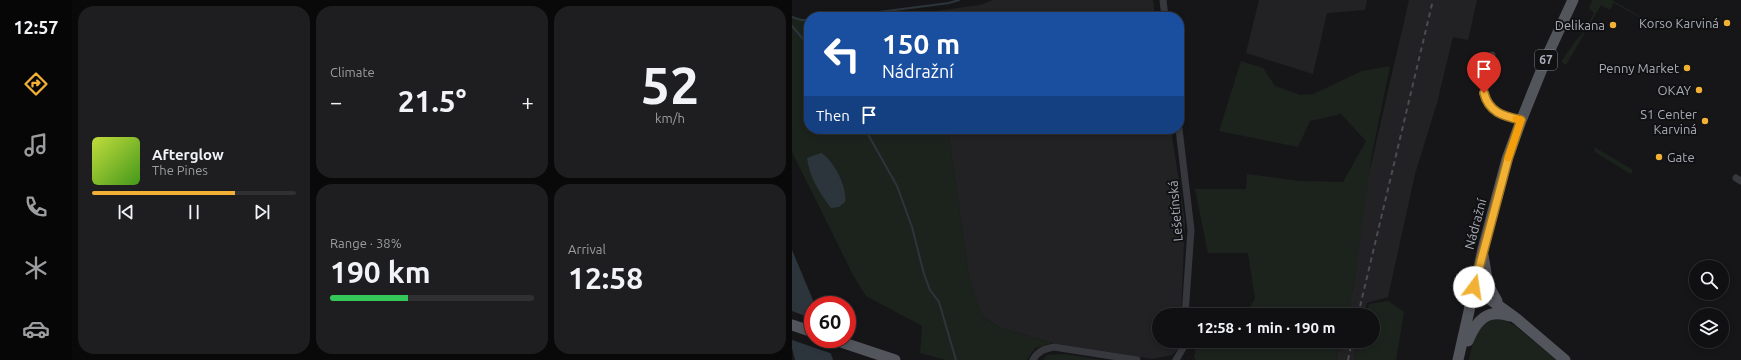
<!DOCTYPE html>
<html lang="en">
<head>
<meta charset="utf-8">
<style>
	:root { --surface:#101012; --page:#1e1e20; --text:#f1f3f6; --muted:#9c9d9f; --line:#303032; --accent:#f2b134 }
	body { margin:0; font-family:Ubuntu,sans-serif; background:var(--page); color:var(--text); height:100vh; display:flex; flex-direction:column; font-size:15px; white-space:nowrap }
	* { box-sizing:border-box; margin:0 }
	p { font-size:13px; color:var(--muted) }
	.icon { flex:none; width:22px; height:22px; fill:none; stroke:currentColor; stroke-width:2; stroke-linecap:round; stroke-linejoin:round }
	.map { position:relative; flex:1; overflow:hidden }
	.details { display:flex; flex-direction:column; gap:6px; padding:6px; background:#09090a; width:720px }
	.details>* { flex:none }
	.top-card { position:absolute; left:12px; top:12px; width:380px; height:122px; border-radius:16px; box-shadow:0 2px 6px #0003,0 0 0 1px var(--line); background:#1a4fa0; color:#fff; overflow:hidden }
	.buttons { position:absolute; left:897px; top:260px; display:grid; gap:8px }
	.buttons a { display:grid; place-items:center; width:40px; height:40px; border-radius:50%; background:var(--surface); box-shadow:0 2px 6px #0003,0 0 0 1px var(--line); font-size:20px }
	.speed { position:absolute; left:12px; top:296px; display:flex; gap:8px; font-size:20px; font-weight:700; text-align:center }
	.speed>* { display:grid; place-content:center; width:52px; height:52px; border-radius:50%; background:var(--surface); box-shadow:0 2px 6px #0003,0 0 0 1px var(--line); line-height:1 }
	.speed .limit { border:6px solid #d22; background:#fff; color:#111 }
	.pin { position:absolute; display:grid; place-items:center; width:34px; height:34px; color:#fff; margin:-41px -17px; border-radius:50% 50% 50% 0; rotate:-45deg; box-shadow:0 0 4px #0007 }
	.pin .icon { rotate:45deg }
	.me { position:absolute; width:44px; margin:-22px; rotate:14deg; stroke-linejoin:round; filter:drop-shadow(0 0 3px #0008) }
	.turn { display:flex; align-items:center; gap:14px; height:84px; padding:0 12px; font-size:18px }
	.turn .icon { width:52px; height:52px; stroke-width:2.5 }
	.turn b { display:block; font-size:28px; line-height:34px }
	.then { display:flex; align-items:center; height:38px; padding:0 12px; background:#0003; gap:8px; font-size:15px }
	.big { font-size:30px; font-weight:700; line-height:1.1 }
	.details .card { flex:1; display:flex; flex-direction:column; justify-content:center; gap:6px; min-width:0; padding:0 14px; border-radius:16px; background:var(--page) }
	.details .dial { align-items:center; gap:0 }
	.dial b { font-size:52px; line-height:1 }
	.song { display:flex; align-items:center; gap:12px }
	.cover { width:48px; height:48px; border-radius:6px; background:linear-gradient(135deg,hsl(70 70% 55%),hsl(100 70% 35%)) }
	.played { height:4px; border-radius:2px; background:linear-gradient(90deg,var(--accent) 70%,var(--line) 70%) }
	.keys { display:flex; justify-content:space-around; direction:ltr }
	.heat { display:flex; justify-content:space-between; align-items:center; font-size:22px; direction:ltr }
	.charge { height:6px; border-radius:3px; background:linear-gradient(90deg,#34c759 38%,var(--line) 0) }
	.details .tiles { flex:1; display:grid; gap:6px; grid-template-columns:repeat(3,1fr) }
	.card:first-child { grid-row:span 2 }
	.trip { position:absolute; left:360px; top:308px; width:228px; height:40px; border-radius:20px; background:var(--surface); box-shadow:0 2px 6px #0003,0 0 0 1px var(--line); font-weight:700; line-height:40px; text-align:center }
	main { display:flex; flex:1; min-height:0 }
	.dock { display:flex; flex-direction:column; width:72px; justify-content:space-around; align-items:center; background:#060607; color:var(--muted) }
	.dock .icon { width:28px; height:28px }
	.dock .on { color:var(--accent) }
	.dock b { font-size:18px; color:var(--text) }
	.map>svg:first-child { display:block }
	.built { fill:#222225 }
	.green { fill:#1c231d }
	.water { fill:#2c353c }
	.pier { fill:#161618 }
	.lines { fill:none; stroke-linecap:round; stroke-linejoin:round }
	.stream { stroke:#2c353c; stroke-width:2 }
	.street { stroke:#37383d; stroke-width:7 }
	.primary { stroke:#53555c; stroke-width:11 }
	.rail { stroke:#4a4c52; stroke-width:2; stroke-dasharray:5 4; stroke-linecap:butt }
	.route-casing { stroke:#9d7322; stroke-width:10 }
	.route { stroke:#f2b134; stroke-width:7 }
	.slow { stroke:#f59e0b; stroke-width:7 }
	.poi-dot { fill:#f2b134; stroke:#111113; stroke-width:1.5 }
	.labels { text-anchor:middle; stroke-width:4; stroke-linejoin:round; paint-order:stroke }
	.shield { fill:#111113; stroke:#7b7e86; stroke-width:1 }
	.shield-label { font-size:12px; font-weight:bold; fill:#a8adb8 }
	.poi-label { font-size:13px; fill:#a8adb8; stroke:#111113; text-anchor:end }
	.street-label { font-size:13px; fill:#a8adb8; stroke:#111113 }
</style>
</head>
<body>
<main>
<nav class="dock">
<b>12:57</b>
<svg class="icon on" aria-label="directions" viewBox="0 0 24 24"><path d="M12 3l9 9-9 9-9-9zM9 14v-3h6M13 9l2 2-2 2"/></svg>
<svg class="icon" aria-label="music" viewBox="0 0 24 24"><path d="M9 18V5l10-2v13"/><circle cx="6" cy="18" r="3"/><circle cx="16" cy="16" r="3"/></svg>
<svg class="icon" aria-label="phone" viewBox="0 0 24 24"><path d="M5 4h4l2 5-3 2q2 4 5 5l2-3 5 2v4C11 20 4 13 5 4z"/></svg>
<svg class="icon" aria-label="climate" viewBox="0 0 24 24"><path d="M12 3v18M4 7l16 10M4 17L20 7"/></svg>
<svg class="icon" aria-label="car" viewBox="0 0 24 24"><path d="M5 17H2v-5l4-1 3-4h7l3 4 3 1v5h-3M9 17h6M6 11h13"/><circle cx="7" cy="17" r="2"/><circle cx="17" cy="17" r="2"/></svg>
</nav>
<section class="details">
<div class="tiles">
<div class="card">
<div class="song"><i class="cover"></i><div><b>Afterglow</b><p>The Pines</p></div></div>
<div class="played"></div>
<div class="keys"><svg class="icon" aria-label="previous" viewBox="0 0 24 24"><path d="M18 5L8 12l10 7zM5 5v14"/></svg><svg class="icon" aria-label="pause" viewBox="0 0 24 24"><path d="M8 5v14M16 5v14"/></svg><svg class="icon" aria-label="next" viewBox="0 0 24 24"><path d="M6 5l10 7-10 7zM19 5v14"/></svg></div>
</div>
<div class="card"><p>Climate</p>
<div class="heat"><a>−</a><b class="big">21.5°</b><a>+</a></div>
</div>
<div class="card dial"><b>52</b><p>km/h</p></div>
<div class="card"><p>Range · 38%</p><b class="big">190 km</b><div class="charge"></div></div>
<div class="card"><p>Arrival</p><b class="big">12:58</b></div>
</div>
</section>
<div class="map">
<svg width="949" height="360" viewBox="0 0 949 360">
	<rect width="100%" height="100%" fill="#161618"/>
	<path class="built" d="M201,0H361L363,17H114V15L188,5Z
		M467,0H575L573,10L535,13L521,74L454,53Z
		M617,0H685L676,40L661,37L645,103L623,174L596,297L575,303L572,315H555L562,284L575,182Z
		M156,129H379L393,221L389,315H367V341H388L387,348L380,355L360,359L261,343L208,328L189,315L177,278Z
		M549,341H566L562,360H544Z"/>
	<path class="green" d="M800,0H820L861,24L859,29L857,28L859,24L822,3L818,10L809,5L774,65L769,62L785,39L792,32L802,13L797,8Z
		M0,18L17,19V129H156L177,278L191,317L208,328L261,343L243,348L235,360H154L128,353L130,326L74,296L61,275L0,152Z
		M449,61L471,68L483,86L508,95L521,94L570,71L598,66L579,159L562,284L555,315H452L463,299L456,253H416L403,189H454L455,174L507,181L551,182L574,141L549,114L518,121L506,147L427,131Z
		M802,147L841,170L839,174L803,152Z
		M596,301L612,312L604,360H562L567,341H581V315H574L577,304Z
		M708,318L722,325L764,360H677C681,341 685,321 708,318Z
		M405,341H548L544,360H404L402,357Z
		M272,354L309,360H251L255,355Z"/>
	<path class="water" d="M29,153C41,159 56,188 53,202L47,207L39,208C27,192 18,178 15,158Z
		M0,250L23,305H21V339H34L41,360H3L0,348Z"/>
	<path class="pier" d="M0,311L21,319V339H36L41,354L0,340Z"/>
	<g class="lines">
		<path class="stream" d="M0,17L9,20H17
			M48,17L157,3L167,0
			M0,26L17,46
			M73,129L105,186L120,227L132,274L138,290L147,302L164,360"/>
		<path class="street" d="M371,0L373,17
			M700,55C691,97 682,107 729,121
			M387,129L399,230L393,315
			M944,178L949,181
			M241,360C246,351 252,349 262,347L345,360
			M384,360L391,348V341"/>
		<path class="primary" d="M691,255L696,285L705,301
			M681,287L725,319L773,360
			M0,325L21,332
			M40,339L103,360
			M676,341C684,321 695,308 718,316
			M666,360L691,249L715,159L729,121L756,54L781,0"/>
		<path class="rail" d="M566,315L641,0
			M556,360L560,341"/>
	</g>
	<g class="lines">
		<defs>
			<path id="route" d="M682,287L716,159L729,120C712,116 697,113 692,93"/>
		</defs>
		<use href="#route" class="route-casing"/>
		<use href="#route" class="route"/>
		<path class="slow" d="M716,158L729,120L724,119"/>
	</g>
	<g class="poi-dot">
		<circle cx="935" cy="23" r="4"/>
		<circle cx="821" cy="25" r="4"/>
		<circle cx="895" cy="68" r="4"/>
		<circle cx="907" cy="90" r="4"/>
		<circle cx="913" cy="121" r="4"/>
		<circle cx="867" cy="157" r="4"/>
	</g>
	<g class="labels">
		<rect class="shield" x="743" y="50" width="22" height="20" rx="3"/>
		<g class="shield-label">
			<text x="754" y="64">67</text>
		</g>
		<g class="poi-label">
			<text x="927" y="28">Korso Karviná</text>
			<text x="813" y="30">Delikana</text>
			<text x="887" y="73">Penny Market</text>
			<text x="899" y="95">OKAY</text>
			<text x="905" y="119">S1 Center<tspan x="905" dy="15">Karviná</tspan></text>
			<text x="875" y="162" text-anchor="start">Gate</text>
		</g>
		<g class="street-label">
			<text transform="translate(383 211) rotate(-95)" y="5">Lešetínská</text>
			<text transform="translate(683 224) rotate(-75)" y="5">Nádražní</text>
		</g>
	</g>
</svg>
<div class="buttons">
<a><svg class="icon" aria-label="search" viewBox="0 0 24 24"><circle cx="10" cy="10" r="6"/><path d="M15 15l6 6"/></svg></a>
<a><svg class="icon" aria-label="layers" viewBox="0 0 24 24"><path d="M12 4l9 5-9 5-9-5zM3 14l9 5 9-5"/></svg></a>
</div>
<div class="speed"><div class="limit">60</div></div>
<div class="pin" style="left:692px;top:93px;background:#d93025"><svg class="icon" aria-label="arrive" viewBox="0 0 24 24"><path d="M6 21V4h12l-3 4 3 4H6"/></svg></div>
<svg class="me" style="left:682px;top:287px" viewBox="-20 -20 40 40"><circle r="19" fill="#fff"/><path d="M0-13L10 11 0 6-10 11z" fill="#f2b134"/></svg>
<div class="trip">12:58 · 1 min · 190 m</div>
<div class="top-card">
<div class="turn"><svg class="icon" aria-label="left" viewBox="0 0 24 24"><path d="M17 20v-9H6M10 6l-5 5 5 5"/></svg><div><b>150 m</b>Nádražní</div></div>
<div class="then">Then<svg class="icon" aria-label="arrive" viewBox="0 0 24 24"><path d="M6 21V4h12l-3 4 3 4H6"/></svg></div>
</div>
</div>
</main>
</body>
</html>
